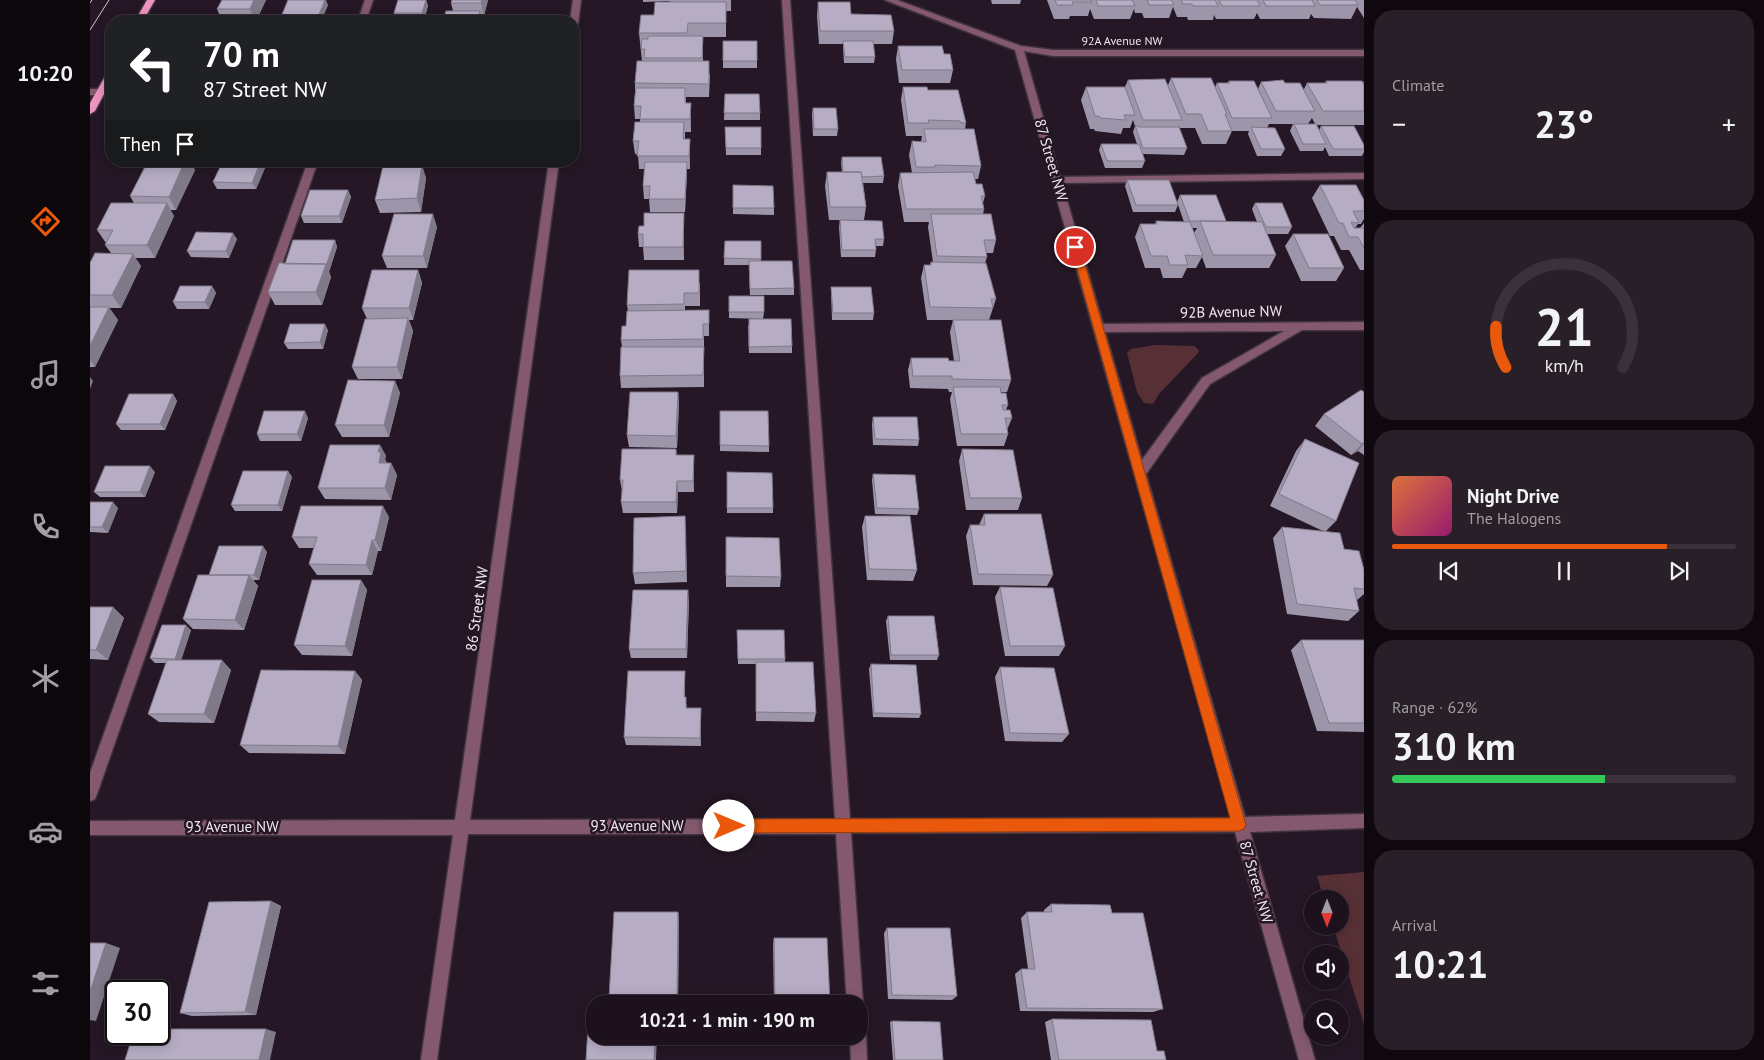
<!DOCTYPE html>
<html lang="en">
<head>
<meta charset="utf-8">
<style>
	:root { --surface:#1c111c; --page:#291f29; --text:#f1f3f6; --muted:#a09da3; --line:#3a313b; --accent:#ea580c }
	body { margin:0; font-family:"PT Sans",sans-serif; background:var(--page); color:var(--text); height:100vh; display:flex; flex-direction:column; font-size:19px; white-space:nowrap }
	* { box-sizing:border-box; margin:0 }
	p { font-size:16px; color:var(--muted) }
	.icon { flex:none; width:28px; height:28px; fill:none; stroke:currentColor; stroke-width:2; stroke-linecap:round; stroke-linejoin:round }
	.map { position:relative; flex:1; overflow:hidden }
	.drawer { display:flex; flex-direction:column; gap:10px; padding:10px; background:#0f090f; width:400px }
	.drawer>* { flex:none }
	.hud { position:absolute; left:15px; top:15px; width:475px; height:152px; border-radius:20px; box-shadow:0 2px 12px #0003,0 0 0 1px var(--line); background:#202124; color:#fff; overflow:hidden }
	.needle { width:32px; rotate:180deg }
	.fabs { position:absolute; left:1214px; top:890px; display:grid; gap:10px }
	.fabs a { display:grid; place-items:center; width:45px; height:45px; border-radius:50%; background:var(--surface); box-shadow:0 2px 12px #0003,0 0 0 1px var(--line); font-size:25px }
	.speed { position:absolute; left:15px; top:980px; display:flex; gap:10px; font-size:25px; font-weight:700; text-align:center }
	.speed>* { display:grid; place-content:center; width:65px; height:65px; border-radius:50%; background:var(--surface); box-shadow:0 2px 12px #0003,0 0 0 1px var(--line); line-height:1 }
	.speed .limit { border:2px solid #111; border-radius:8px; background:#fff; color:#111 }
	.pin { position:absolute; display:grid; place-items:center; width:42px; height:42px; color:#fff; margin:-21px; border:2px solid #fff; border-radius:50%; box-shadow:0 1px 5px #0007 }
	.me { position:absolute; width:55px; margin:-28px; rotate:90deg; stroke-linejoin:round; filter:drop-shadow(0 0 4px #0008) }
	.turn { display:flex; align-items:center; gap:18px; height:105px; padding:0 15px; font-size:22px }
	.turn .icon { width:65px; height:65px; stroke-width:2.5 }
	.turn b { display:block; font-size:35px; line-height:42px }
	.then { display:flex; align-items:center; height:48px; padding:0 15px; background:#0003; gap:10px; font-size:19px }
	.big { font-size:38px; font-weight:800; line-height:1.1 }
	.drawer .widget { flex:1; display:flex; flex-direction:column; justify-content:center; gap:8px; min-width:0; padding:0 18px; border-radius:20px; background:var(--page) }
	.drawer .dial { align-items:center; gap:0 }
	.dial svg { height:130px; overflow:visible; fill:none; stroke:var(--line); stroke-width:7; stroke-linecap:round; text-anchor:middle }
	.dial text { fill:var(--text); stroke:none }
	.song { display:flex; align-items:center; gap:15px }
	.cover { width:60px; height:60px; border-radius:8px; background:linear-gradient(135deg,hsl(20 70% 55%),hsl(320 70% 35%)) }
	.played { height:5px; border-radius:2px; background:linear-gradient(90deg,var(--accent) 80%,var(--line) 80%) }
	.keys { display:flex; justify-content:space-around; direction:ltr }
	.heat { display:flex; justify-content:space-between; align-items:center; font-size:28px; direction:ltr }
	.charge { height:8px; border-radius:4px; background:linear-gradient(90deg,#34c759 62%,var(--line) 0) }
	.trip { position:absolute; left:496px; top:995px; width:282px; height:50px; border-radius:20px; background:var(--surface); box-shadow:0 2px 12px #0003,0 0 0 1px var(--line); font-weight:800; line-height:50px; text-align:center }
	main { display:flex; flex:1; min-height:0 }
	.tabs { display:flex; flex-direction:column; width:90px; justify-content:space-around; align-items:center; background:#0b070b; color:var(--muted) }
	.tabs .icon { width:35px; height:35px }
	.tabs .on { color:var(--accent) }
	.tabs b { font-size:22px; color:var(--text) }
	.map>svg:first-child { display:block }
	.green { fill:#573035 }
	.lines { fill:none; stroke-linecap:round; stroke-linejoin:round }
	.minor-casing { stroke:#413441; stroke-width:3 }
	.major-casing { stroke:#413441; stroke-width:3 }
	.minor { fill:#84596e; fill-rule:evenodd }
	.major { fill:#ed94c0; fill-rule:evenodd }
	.tram { stroke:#d1c7d1; stroke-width:1 }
	.wall { fill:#9d95a9; fill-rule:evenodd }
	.shaded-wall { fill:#7f7989 }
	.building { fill:#b6adc4; stroke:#7f7989 }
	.route { fill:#ea580c; stroke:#983908 }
	.labels { text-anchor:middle; stroke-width:5; stroke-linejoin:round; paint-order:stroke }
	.far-street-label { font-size:12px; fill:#f0e6f0; stroke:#251725 }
	.street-label { font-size:15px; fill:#f0e6f0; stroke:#251725 }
</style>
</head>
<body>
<main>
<nav class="tabs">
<b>10:20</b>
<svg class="icon on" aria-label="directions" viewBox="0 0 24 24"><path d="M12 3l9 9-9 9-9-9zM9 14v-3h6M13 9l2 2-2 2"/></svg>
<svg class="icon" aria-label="music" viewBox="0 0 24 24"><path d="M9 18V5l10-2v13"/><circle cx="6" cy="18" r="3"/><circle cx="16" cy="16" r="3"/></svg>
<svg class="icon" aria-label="phone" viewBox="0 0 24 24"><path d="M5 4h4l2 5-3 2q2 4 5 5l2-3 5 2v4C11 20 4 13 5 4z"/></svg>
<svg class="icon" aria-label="climate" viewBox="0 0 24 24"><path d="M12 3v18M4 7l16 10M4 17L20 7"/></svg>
<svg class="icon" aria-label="car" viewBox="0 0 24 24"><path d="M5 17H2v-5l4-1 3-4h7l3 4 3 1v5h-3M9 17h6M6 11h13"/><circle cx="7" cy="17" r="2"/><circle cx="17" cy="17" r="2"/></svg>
<svg class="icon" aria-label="filters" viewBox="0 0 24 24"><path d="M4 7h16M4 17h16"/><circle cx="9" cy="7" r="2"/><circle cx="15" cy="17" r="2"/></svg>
</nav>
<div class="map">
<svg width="1274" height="1060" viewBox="0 0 1274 1060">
	<rect width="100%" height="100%" fill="#251725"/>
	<path class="green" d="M1065,345L1104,346L1109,350L1108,353L1069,394L1063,404L1054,403L1047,392L1037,353L1041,349Z
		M1274,872V1024L1243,926H1250V899H1234L1227,876Z"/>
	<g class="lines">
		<defs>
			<path id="minor" d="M275,0H283L276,21H268Z
				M483,0H491L488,24L484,27V21H480Z
				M692,0H700L760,819L1141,818L925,50L795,0H807L931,46L963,50H1274V56H963L934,51L970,177L1274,173V179L972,183L1013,324L1274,322V330H1212L1120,384L1056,474L1155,817L1274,814V828L1160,832L1225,1060H1209L1145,832L761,833L773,1004L770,1010V1004H757L746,834H378L347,1060H331L363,835H0V821L365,820L459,161H469L380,820L745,819ZM1194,331L1112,378L1052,460L1015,332Z
				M0,89H11L15,92L11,95H0Z
				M218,161H228L7,794L5,799L0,801V773Z
				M770,1029L774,1030L776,1036L777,1060H761L760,1036H770Z"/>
			<path id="major" d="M57,0H65L53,21H45Z
				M21,70V81L5,111L0,114V103L17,73Z"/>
		</defs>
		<use href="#minor" class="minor-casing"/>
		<use href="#major" class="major-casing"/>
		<use href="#minor" class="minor"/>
		<use href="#major" class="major"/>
		<path class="tram" d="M0,3L2,0
			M0,30L19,0"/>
	</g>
	<path class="wall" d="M176,0L166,21H132L127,9Z
		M336,0L338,6L334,20L306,19L304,13Z
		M362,0H398L394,16L363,11L361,3Z
		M553,0H641V11H636V37H613V61L620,75L619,97H596V103L601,116V132H595V139H600V169H597L595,212H560L559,199H554L553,186L555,169H549L548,154H545L543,141L550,122V119H545L544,106L545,92V83L552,61L549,33L564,15L580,2L579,1L553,2Z
		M901,0H931L930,4H902Z
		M957,0H1274V18L1267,7L1261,19L1224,18L1221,14L1219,19H1170L1167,13L1164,19H1126L1124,15L1123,20H1098L1097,17H1087L1083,7L1079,18H1054L1052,13H1045L1044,9L1040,19H1004L1000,9L998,16H980L979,19H964Z
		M728,2L761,14L804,31L802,44H783L785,57L784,63H754L753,48V44H729L727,16Z
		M238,5L231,21H192L191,17Z
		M633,41H667V68H633Z
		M808,46L854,54L863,70L860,83H809L806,59Z
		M1081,78L1125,87L1127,83H1137L1139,81L1168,89L1171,82L1195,83L1214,89L1217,83H1235L1236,81L1273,83L1274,81V125H1227L1229,130L1231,126L1274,145V152L1272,156H1239L1235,147L1233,151H1210L1200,131L1203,124H1179L1177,128L1195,149L1191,156H1167L1158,134L1159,131H1142L1136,144H1112L1105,128H1090L1089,126V127L1097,148L1094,155L1053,154L1055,161L1052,168H1015L1009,150L1011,144H1047L1043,132L1045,126L1043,120L1040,128H1033L1031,134L1005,131L1004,129H1000L991,100L996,87H1035L1038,80L1078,85ZM1222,118L1225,124H1218Z
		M813,87L838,90L876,123L875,129L891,166L888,179H885L886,184L895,196L893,203L894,209L893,214L906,240L903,253H896L897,257L895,263L906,299L899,320L921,380L917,392H911L918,405L916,410L922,418L917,430L918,434L914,446H867L860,399L862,392H859L858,389L820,388L818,370L821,358L864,361L860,332L863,320H837L831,278L834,265H840L841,262H843L838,227L839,222H814L808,186L810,173H822L819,155L822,141L831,142L832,136H816L811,100Z
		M635,94L670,113V120H634Z
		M723,108L748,129L747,136H723L722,114Z
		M635,127L671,148V155H636Z
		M752,157L794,176L793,183H773L776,207L774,220H739L735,186L737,172H752L751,163Z
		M133,161H201L200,163H173L175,168L166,189H127L123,182Z
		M233,161H273L272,164H235Z
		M298,161H379L377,166H332L336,178L331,212L290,213L285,200Z
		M105,170L86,210H80L84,216L65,258H45L51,266L31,308H19L28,320L5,367H0V263L21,253L15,245L16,243L7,230L44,203L40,196Z
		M1037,180L1088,205L1085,212H1043L1035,186Z
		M643,185L684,208V215L643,214Z
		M1230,185L1274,200V219L1271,224H1268L1265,228H1270L1274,223V270H1270L1259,250H1251L1244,236H1240L1222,198Z
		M258,190L261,197L252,223H214L211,216Z
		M1090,195L1136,222H1167L1162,209L1165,203L1202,227L1198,234H1177L1186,255L1179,268H1116L1112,257L1106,268H1097L1092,278H1073L1070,268H1055L1045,237L1050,224H1065L1066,221L1094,222L1087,202ZM1102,228H1107L1104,233Z
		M594,213V260H554L553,247H549L548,234L554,226Z
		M750,220L794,239L793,246H786V250L785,257H751L749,227Z
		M347,227L337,268H297L292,256Z
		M1203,234L1254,268L1246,281H1211L1195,246Z
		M147,239L139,258L101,257L97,251Z
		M245,240L247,247L239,272L241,277L232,305H185L178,292L195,264Z
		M635,241L671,259V261L704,288V295H660L659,265H634Z
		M328,270L332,283L323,320H319L323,331L312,379H268L262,367L277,319L272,308Z
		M610,283V306H595V310H619V336H614V387L531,388L530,376L532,347L531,340L536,326L538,311L537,305Z
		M122,286L126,293L119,309H87L83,302Z
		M741,287L784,313L783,320H742L741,293Z
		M639,296L674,312L673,319L639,318Z
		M658,325L702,346V353H659Z
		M238,330L233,349H198L194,343Z
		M305,381L310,393L299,437H252L245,425Z
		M588,392L589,404L587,448L539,447L537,435Z
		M1274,392V455L1268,451L1261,455L1225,426L1234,414Z
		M83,394L87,401L75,430H31L26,424Z
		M630,411L679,446V452L630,451Z
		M783,417L829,440L828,446L783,445L782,424Z
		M218,418L211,441H170L167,434Z
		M1215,439L1246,521L1235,532L1180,506L1206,451Z
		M290,445L296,456L295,459L297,463H301L307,475L301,500L235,499L228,488Z
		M586,449L587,455L604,466V492H588L587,513H533L531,502L532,491L530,480Z
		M872,449L932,498L928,510H876L869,461Z
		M198,471L202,477L192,511H145L141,505Z
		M65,472L55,497H10L4,492Z
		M637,472L683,508V513H637Z
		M783,474L829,509L827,515L785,514L782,480Z
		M0,502L28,508L18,533L0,532Z
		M894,514L963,575L957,586L883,585L876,536L880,525H889Z
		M595,516L597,582L545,584L543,573Z
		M775,516L827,570L823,581L777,580L772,527Z
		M299,517L291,551H288L282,575H227L219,564L224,548H209L202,537Z
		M1192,527L1254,549L1274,570V594L1267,600L1269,611L1258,621L1197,614L1183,538Z
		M636,537L691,577L690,587H636Z
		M177,552L169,580H163L168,586L154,630L103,629L93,619L120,575Z
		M271,580L277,590L262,656L212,655L204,645Z
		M910,587L975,646L969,656H915L905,597Z
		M599,600L597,658H541L539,649Z
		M0,607H23L34,618L18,660L0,659Z
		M798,616L849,655L847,660H800L796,621Z
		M101,630L91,660L141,670L124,723L69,722L58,714L76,663H65L60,658Z
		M647,630L695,659V662L726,713L724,722L666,721V664H648Z
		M1211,640H1274V732L1227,731L1201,650Z
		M781,664L831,714L829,718L783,717L779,669Z
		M910,667L979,734L972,742L915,741L905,677Z
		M265,671L272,680L255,754L159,753L150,745Z
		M595,671V697L597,708L611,717V746L536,745L534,737Z
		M181,901L191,906L166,1015L102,1016L90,1013Z
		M961,904L1022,913L1073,1009L1063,1012L930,1011L925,974L931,969H938L931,918L937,912H954V910Z
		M589,917L588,1001L522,1002L519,998Z
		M797,928L867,996L862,1000L798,999L794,933Z
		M684,938L740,1004H684L683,944Z
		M962,1019L1067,1051L1076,1060H961L955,1022Z
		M802,1021L853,1060H803L800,1022Z"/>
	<path class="shaded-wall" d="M164,0H176L166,21H165L160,9Z
		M235,0H236L238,5L231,21H229L228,17Z
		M336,0L338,6L334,20L332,13Z
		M392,0H398L394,16L391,3Z
		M390,11L392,21H387Z
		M601,103V132L600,119Z
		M600,139V169L599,156Z
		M95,161H100L105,170L86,210L79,197Z
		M172,161L175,168L166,189L162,183Z
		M597,162V175L595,212V199Z
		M332,165L336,178L331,212L327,198Z
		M258,190L261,197L252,223L249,216Z
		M77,203L84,216L65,258L57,245Z
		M594,213V260L593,247Z
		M343,214L347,227L337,268L333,256Z
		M143,233L147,239L139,258L136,251Z
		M245,240L247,247L239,272L241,277L232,305L226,292Z
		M43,254L51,266L31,308L22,295Z
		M328,270L332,283L323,320L319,308Z
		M122,286L126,293L119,309L115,302Z
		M19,307L28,320L5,367L0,360V346Z
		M318,318L323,331L312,379L307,367Z
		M235,324L238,330L233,349L230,342Z
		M0,377L3,381L0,389Z
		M305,381L310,393L299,437L294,425Z
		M588,392L589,404L587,448L586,436Z
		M83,394L87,401L75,430L70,424Z
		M215,411L218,418L211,441L207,434Z
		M1274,442V444L1268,451L1261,455Z
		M290,445L296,456L295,459L297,464L289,463L288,452Z
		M604,455V492L603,481Z
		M301,463L307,475L301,500L295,488Z
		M60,466L65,472L55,497L50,492Z
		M198,471L202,477L192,511L188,505Z
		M587,481L588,492L587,513L586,502Z
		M23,502L28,508L18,533L12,527Z
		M293,506L299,517L291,551L285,540Z
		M595,516L596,528L597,582L596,571Z
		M282,540L288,551L282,575L276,565Z
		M173,546L177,552L169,580L164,575Z
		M159,575L168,586L154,630L145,620Z
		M271,580L277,590L262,656L255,646Z
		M598,590L599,600L597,658L596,649Z
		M23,607L34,618L18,660L6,650Z
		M96,625L101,630L90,664L85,659Z
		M132,660L141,670L124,723L114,714Z
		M265,671L272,680L255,754L248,746Z
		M611,708V746L610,738Z
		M181,901L191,906L166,1015L155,1012Z
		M588,912L589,917L588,1001L587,997Z
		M16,943L30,948L6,1021L0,1020V992Z
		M176,1029L186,1032L180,1060H169Z
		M565,1036H567L566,1060H564Z"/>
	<path class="building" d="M132,0H164L160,9H127Z
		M198,0H235L228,17H191Z
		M308,0H336L332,13H304Z
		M362,0H392L391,3H361Z
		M965,0H1001L1002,2H982L983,5H967Z
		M1006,0H1042L1045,6H1008Z
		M1057,0H1081L1084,5H1059Z
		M1091,0H1125L1128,6H1103L1102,4H1093Z
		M1129,0H1167L1170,6H1132Z
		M1173,0H1222L1225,6H1176Z
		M1227,0H1265L1268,5H1230Z
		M565,2H636V23H598L597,33H549L551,15H564Z
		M728,2H760L761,14L801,15L804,31H730Z
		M356,11H390L387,21H353Z
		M558,36H613L612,58H554L555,49H551L552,39H558Z
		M633,41H667V61H633Z
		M753,41H783L785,57H755Z
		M808,46H852L854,54H860L863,70H812Z
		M547,61H619V84L545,83Z
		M1081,78H1121L1137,114H1135L1142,131H1118L1111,114H1096Z
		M1075,79L1092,120H1053L1038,80Z
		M1193,80L1195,83H1210L1225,111H1186L1171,82Z
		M1139,81H1164L1182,118H1142L1127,83H1140Z
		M1236,81H1272L1274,85V111H1233L1217,83H1237Z
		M813,87H837L838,90H868L876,123H871L870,121L838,120L839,123H818Z
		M996,87H1035L1045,115H1034L1036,120L1010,118L1009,116H1005Z
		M546,88H595V103H601L600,119H550L551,106H544Z
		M635,94H669L670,113H634Z
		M723,108H746L748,129H724Z
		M545,122H594L593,139H600L599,156H547L549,141H543Z
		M1204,124H1226L1236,144H1213Z
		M1045,125L1049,127H1089L1097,148H1053Z
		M1231,126H1264L1274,145V149H1243Z
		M635,127H671V148H636Z
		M1161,127L1185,128L1195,149H1171Z
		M834,129H884L891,166L845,165V167H826L822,141L836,142Z
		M1011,144H1049L1055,161H1017Z
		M752,157H791L794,176L772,177L771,172H753Z
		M58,161H95L79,197L40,196Z
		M133,161H171L162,183L123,182Z
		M298,161L310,162V166L332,165L327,198L285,200L293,166H296Z
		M555,162H597L595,199H559L560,186H553Z
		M737,172H771L776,207H740Z
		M883,172L886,184H892L895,196H891L894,209H816L810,173Z
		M1037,180H1079L1088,205H1046Z
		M643,185L683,186L684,208H643Z
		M1230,185H1266L1274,200V211H1263L1269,223L1261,222L1264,228H1274V248L1268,237H1259L1253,223H1249Z
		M220,190H258L249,216H211Z
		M1090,195H1126L1136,221H1100Z
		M21,203H77L57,245H15L23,230H7Z
		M1165,203H1192L1202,227H1176Z
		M554,213H594L593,247H553V234H548L549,226H554Z
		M304,214H343L333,256H292Z
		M841,214H901L906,240H894L897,257L847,256Z
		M750,220L792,221L794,239H785L786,250H752Z
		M1066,221L1100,222L1113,256L1095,255L1098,265H1080L1077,256H1061L1050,224H1067Z
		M1110,221L1172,222L1186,255H1123Z
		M106,232L143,233L136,251H97Z
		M1203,234H1238L1254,268H1219Z
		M203,240H245L236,266V264H195Z
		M635,241H671V259L634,258Z
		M5,253L43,254L22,295H0V263Z
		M659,261H702L704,288L660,289Z
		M841,262L896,263L906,299H901L903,308L840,307L834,265H841Z
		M189,263L236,264L226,292H178Z
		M282,270H328L319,308H272Z
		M539,270H609V293H594V304L537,305Z
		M90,286H122L115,302H83Z
		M741,287H781L784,313H743Z
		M639,296H674V312H639Z
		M0,307H19L0,346Z
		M619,310V324H613V339L531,340L532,326H536L537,311Z
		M318,318L307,367H262L275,319Z
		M659,319H701L702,346L659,347Z
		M863,320H911L921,380L862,379V376H823L821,358H858L859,361H870Z
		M200,324H235L230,342L194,343Z
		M531,347H614L613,375L530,376Z
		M258,380L305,381L294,425H245Z
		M863,387H910L911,393H916L918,405H912L913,410H920L922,418H915L918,434H871Z
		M1271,390L1274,392V442L1272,444L1234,414Z
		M540,392H588L586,436L537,435Z
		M39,394H83L70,424H26Z
		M174,411H215L207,434H167Z
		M630,411H678L679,446L630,445Z
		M783,417H827L829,440L785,439Z
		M1215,439L1269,463L1246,521L1189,494Z
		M240,445H290L288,452H291L289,463H301L295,488H228Z
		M532,449H586V455H604L603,481H587L586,502H531L533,480H530Z
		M872,449L923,450L932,498H880Z
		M15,466H60L50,492H4Z
		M153,471H198L188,505H141Z
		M637,472L682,473L683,508H637Z
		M783,474L825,475L829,509L787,508Z
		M0,502H23L12,527H0Z
		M211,506H293L285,540H282L276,565L219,564L227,537H202Z
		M894,514H951L963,575L888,574L880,525H895Z
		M595,516L596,571L543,573L544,518Z
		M775,516H820L827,570L779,569Z
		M1192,527L1250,533L1254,549L1269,551L1274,570V589L1264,588L1269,611L1207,604Z
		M636,537L689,538L691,577L636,576Z
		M129,546H173L164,575H119Z
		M108,575H159L145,620L93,619Z
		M222,580H271L255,646L204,645Z
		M910,587L963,588L975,646H920Z
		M543,590H598L596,649H539Z
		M0,607H23L6,650H0Z
		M798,616H844L849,655H801Z
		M72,625H96L85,659L60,658Z
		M647,630H694L695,659H648Z
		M1211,640H1274V723H1239Z
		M77,660H132L114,714H58Z
		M666,662H723L726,713L666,712Z
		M781,664L826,665L831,714L784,713Z
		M910,667L964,668L979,734L920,733Z
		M171,670L265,671L248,746L150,745Z
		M538,671H595L594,697H596V708H611L610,738L534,737Z
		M181,901L155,1012L90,1013L119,902Z
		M961,904L1020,905L1022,913H1053L1073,1009L937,1008L931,969H945L937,912H962Z
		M524,912H588L587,997L519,998Z
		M797,928H860L867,996L802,995Z
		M684,938H737L740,1004H685Z
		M0,943H16L0,992Z
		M962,1019L1061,1020L1067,1051H1074L1076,1060H969Z
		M802,1021L850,1022L853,1060H805Z
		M498,1027H505V1036H565L564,1060H496Z
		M69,1029H176L169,1060H35L43,1034H69Z"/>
	<path class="route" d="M985,244L990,247L1156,825L1154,829L1149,831L639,833L634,831L632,826L634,821L639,819L1140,818L981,247Z"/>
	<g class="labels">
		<g class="far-street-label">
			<text x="1032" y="45">92A Avenue NW</text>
		</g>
		<g class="street-label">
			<text transform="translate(961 160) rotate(74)" y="5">87 Street NW</text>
			<text transform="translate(1141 312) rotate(-1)" y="5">92B Avenue NW</text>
			<text transform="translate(387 609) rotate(-82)" y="5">86 Street NW</text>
			<text x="547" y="831">93 Avenue NW</text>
			<text x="142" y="832">93 Avenue NW</text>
			<text transform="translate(1166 882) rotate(74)" y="5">87 Street NW</text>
		</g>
	</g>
</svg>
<div class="fabs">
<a><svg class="needle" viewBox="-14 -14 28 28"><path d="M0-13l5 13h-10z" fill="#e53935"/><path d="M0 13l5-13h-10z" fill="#a09da3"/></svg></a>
<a><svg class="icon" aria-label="sound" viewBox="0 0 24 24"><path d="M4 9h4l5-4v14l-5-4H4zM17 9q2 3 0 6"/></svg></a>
<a><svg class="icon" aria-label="search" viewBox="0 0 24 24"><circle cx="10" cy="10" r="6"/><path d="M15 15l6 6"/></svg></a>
</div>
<div class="speed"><div class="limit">30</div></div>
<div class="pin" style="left:985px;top:247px;background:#d93025"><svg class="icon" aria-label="arrive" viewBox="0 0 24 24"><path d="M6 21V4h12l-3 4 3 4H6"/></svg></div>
<svg class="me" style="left:639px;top:826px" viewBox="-20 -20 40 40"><circle r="19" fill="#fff"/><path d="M0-13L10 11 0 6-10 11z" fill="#ea580c"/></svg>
<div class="trip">10:21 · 1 min · 190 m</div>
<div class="hud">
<div class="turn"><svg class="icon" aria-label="left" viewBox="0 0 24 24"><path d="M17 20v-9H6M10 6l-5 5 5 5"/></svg><div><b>70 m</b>87 Street NW</div></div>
<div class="then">Then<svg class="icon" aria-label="arrive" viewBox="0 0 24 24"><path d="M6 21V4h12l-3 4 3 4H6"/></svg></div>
</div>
</div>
<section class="drawer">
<div class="widget"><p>Climate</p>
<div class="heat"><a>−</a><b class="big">23°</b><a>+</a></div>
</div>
<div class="widget dial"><svg viewBox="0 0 100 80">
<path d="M14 69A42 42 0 1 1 86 69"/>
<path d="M14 69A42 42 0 0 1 8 44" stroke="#ea580c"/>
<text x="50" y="56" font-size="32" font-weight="700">21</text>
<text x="50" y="72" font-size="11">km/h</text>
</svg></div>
<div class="widget">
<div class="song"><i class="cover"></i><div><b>Night Drive</b><p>The Halogens</p></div></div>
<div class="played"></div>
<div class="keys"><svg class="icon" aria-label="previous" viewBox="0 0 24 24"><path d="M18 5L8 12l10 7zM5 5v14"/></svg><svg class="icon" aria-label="pause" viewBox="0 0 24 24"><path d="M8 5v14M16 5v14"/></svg><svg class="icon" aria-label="next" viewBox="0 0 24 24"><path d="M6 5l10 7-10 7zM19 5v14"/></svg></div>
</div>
<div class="widget"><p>Range · 62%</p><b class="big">310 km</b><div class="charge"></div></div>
<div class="widget"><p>Arrival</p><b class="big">10:21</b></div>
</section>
</main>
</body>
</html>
